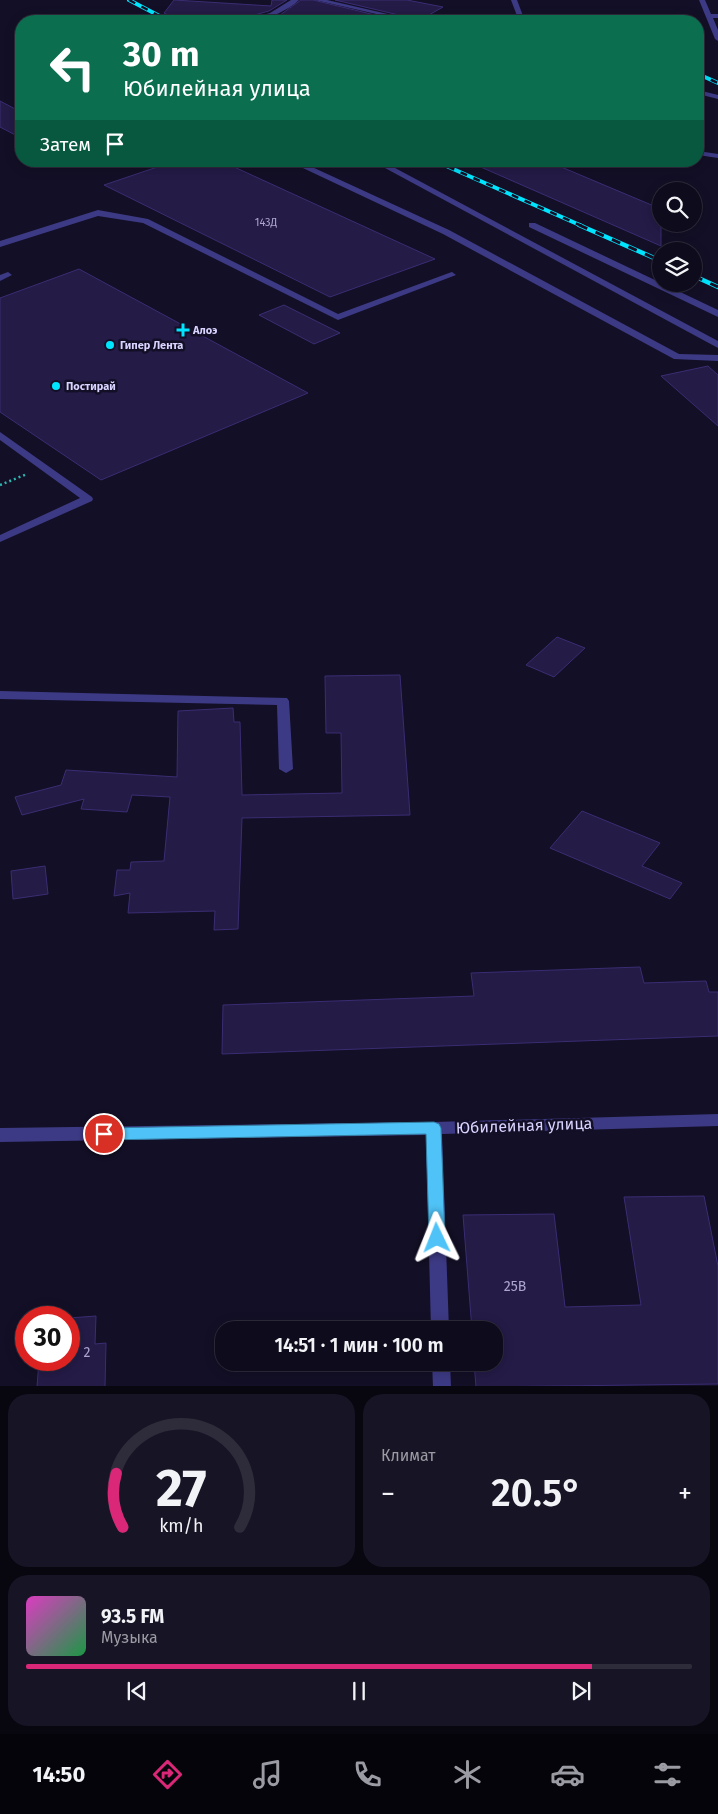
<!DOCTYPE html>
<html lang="ru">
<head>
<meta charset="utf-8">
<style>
	:root { --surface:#0e0b1c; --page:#171425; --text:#f1f3f6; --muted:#9b9ba3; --line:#2e2b3b; --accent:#db2777 }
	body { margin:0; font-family:"Fira Sans",sans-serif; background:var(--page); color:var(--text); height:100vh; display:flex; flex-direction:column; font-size:19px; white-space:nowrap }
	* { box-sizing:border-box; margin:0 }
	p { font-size:16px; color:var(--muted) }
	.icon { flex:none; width:28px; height:28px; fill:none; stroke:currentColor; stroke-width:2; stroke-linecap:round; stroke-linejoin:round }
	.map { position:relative; height:1386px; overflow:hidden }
	.sheet { display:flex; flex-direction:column; gap:8px; padding:8px; background:#08060f; flex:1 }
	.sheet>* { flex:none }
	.banner { position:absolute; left:15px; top:15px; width:689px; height:152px; border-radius:20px; box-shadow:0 2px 12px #0003,0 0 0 1px var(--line); background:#0b6e4f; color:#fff; overflow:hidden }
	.tools { position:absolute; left:652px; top:182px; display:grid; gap:10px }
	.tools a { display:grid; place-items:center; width:50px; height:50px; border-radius:50%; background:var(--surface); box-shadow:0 2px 12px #0003,0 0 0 1px var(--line); font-size:25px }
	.speed { position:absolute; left:15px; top:1306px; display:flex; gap:10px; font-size:25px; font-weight:700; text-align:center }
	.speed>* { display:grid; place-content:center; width:65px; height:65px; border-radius:50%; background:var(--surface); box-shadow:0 2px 12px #0003,0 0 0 1px var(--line); line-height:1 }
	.speed .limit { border:8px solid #d22; background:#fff; color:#111 }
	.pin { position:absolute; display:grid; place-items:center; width:42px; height:42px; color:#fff; margin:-21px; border:2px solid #fff; border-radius:50%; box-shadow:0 1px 5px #0007 }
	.me { position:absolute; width:55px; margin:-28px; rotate:358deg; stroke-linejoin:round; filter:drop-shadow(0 0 4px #0008) }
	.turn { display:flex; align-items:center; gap:18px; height:105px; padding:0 25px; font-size:22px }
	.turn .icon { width:65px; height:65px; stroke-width:2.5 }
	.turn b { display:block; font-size:35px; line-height:42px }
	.then { display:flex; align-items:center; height:48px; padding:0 25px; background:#0003; gap:10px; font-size:19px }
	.big { font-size:38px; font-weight:600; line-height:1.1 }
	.sheet .card { flex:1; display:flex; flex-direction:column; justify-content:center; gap:8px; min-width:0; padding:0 18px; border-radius:20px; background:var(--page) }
	.sheet .dial { align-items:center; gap:0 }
	.dial svg { height:130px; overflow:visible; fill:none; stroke:var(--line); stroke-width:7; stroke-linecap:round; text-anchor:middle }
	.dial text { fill:var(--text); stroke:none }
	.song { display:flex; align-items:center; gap:15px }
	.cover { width:60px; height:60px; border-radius:8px; background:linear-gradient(135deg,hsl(310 70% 55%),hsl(140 70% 35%)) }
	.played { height:5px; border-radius:2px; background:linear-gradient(90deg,var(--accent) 85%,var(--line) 85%) }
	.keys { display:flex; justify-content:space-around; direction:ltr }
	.heat { display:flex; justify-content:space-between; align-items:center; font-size:28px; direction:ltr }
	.sheet .tiles { flex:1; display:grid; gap:8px; grid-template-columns:1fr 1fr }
	.card:last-child { grid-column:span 2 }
	.trip { position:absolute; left:215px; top:1321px; width:288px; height:50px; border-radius:20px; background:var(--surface); box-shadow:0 2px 12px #0003,0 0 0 1px var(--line); font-weight:600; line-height:50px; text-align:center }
	.dock { display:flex; height:80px; justify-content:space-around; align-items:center; background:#06040b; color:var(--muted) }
	.dock .icon { width:35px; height:35px }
	.dock .on { color:var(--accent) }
	.dock b { font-size:22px; color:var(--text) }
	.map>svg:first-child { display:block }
	.building { fill:#241b47; stroke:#3b2d73 }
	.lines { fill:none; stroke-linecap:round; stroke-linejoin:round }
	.path { stroke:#2fb8b0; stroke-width:2.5; stroke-dasharray:2 3; stroke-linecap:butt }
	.service { fill:#3d3a85; fill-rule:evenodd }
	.minor { fill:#3d3a85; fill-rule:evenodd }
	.rail-far1-casing { stroke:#00e5ff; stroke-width:4 }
	.rail-casing { stroke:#00e5ff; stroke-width:4.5 }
	.rail-far1 { stroke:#130f26; stroke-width:2.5; stroke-dasharray:7; stroke-linecap:butt }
	.rail { stroke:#130f26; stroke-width:3; stroke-dasharray:9; stroke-linecap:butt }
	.route { fill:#4fc3f7; stroke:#337fa1 }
	.poi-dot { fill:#00e5ff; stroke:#130f26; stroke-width:2 }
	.labels { text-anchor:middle; stroke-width:5; stroke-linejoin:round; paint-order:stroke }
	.number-label { font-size:11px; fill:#aca6d1 }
	.far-poi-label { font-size:11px; font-weight:bold; fill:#d9d4ff; stroke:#130f26; text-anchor:start }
	.near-number-label { font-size:14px; fill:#aca6d1 }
	.near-street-label { font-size:16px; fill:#d9d4ff; stroke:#130f26 }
</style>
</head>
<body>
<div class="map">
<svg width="718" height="1387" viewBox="0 0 718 1387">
	<rect width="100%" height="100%" fill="#130f26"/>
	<path class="building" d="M174,0L271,6L272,0H287L269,11L240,19L238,21H180L164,13Z
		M301,0H313L400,21H259L280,15Z
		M335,0H407L443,7L420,20Z
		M0,101L21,112V138L0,127Z
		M175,161H221L435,259L330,297L104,185Z
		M467,161H547L661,209V246Z
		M79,269L308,393L101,480L0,412V298Z
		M284,305L340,333L314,344L259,315Z
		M708,366L718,375V426L661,376Z
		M557,637L585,648L554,677L526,665Z
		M400,675L410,815L242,818L238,929L214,930L215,911L128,913L130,893L114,896L117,870H130L131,862L164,861L170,797L132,795L127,812L81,809L84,799L22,815L15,797L61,785L66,770L177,777L178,711L233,708L234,722H240L242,795L342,793L341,733H326L325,676Z
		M582,811L660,843L642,866L682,883L670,899L550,848Z
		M45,866L48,894L13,899L11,871Z
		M640,967L644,983L706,981L709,992H718V1036L222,1054L223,1005L474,996L471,973Z
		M704,1196L718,1266V1384L476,1387L474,1362H494V1330H472L463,1215L554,1214L565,1307L641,1305L624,1197Z
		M96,1316L95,1344L106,1343L105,1387H37L39,1360H69V1318Z"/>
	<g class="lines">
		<path class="path" d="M0,485L27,474"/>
		<path class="service" d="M291,0H299C284,14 260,22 240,21L270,13Z
			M315,0H327L418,21H407Z
			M511,0H517L525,21H519Z
			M699,0H705L711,14H718V18H713L718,30V41L715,39Z
			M698,90L718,95V99L698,94Z
			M698,151L718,154V158L698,155Z
			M288,161H299L449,230L679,354L718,355V361L674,359L443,234Z
			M372,161H382L718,341V348Z
			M98,210L148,219L338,314L449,273L452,272L456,275L338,320L143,223L98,216L0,247V241Z
			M529,223H535L718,310V317L529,227Z
			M8,272L12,275L0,281V275Z
			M0,432L92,497L93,499L92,501L0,542V535L80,498L0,440Z
			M0,691L287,698L289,701L293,769L286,773L279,769L277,705L0,699Z"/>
		<path class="minor" d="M718,1114V1126L442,1134L449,1330H431L426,1135L0,1142V1128L434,1122Z
			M432,1362H450L451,1387H433Z"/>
		<defs>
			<path id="rail-far1" d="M129,0L169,21
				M698,74L718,83
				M435,161L582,226"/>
			<path id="rail" d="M579,225L661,261
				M694,276L718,287"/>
		</defs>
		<use href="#rail-far1" class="rail-far1-casing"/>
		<use href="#rail" class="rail-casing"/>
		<use href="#rail-far1" class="rail-far1"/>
		<use href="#rail" class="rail"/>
	</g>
	<path class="route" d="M434,1122L439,1124L441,1128L445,1238L443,1243L437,1245L432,1243L429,1238L426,1134L104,1140L98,1138L96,1134L98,1130L104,1128Z"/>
	<g class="poi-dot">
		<path d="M180.5 322.5h5v5h5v5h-5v5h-5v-5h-5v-5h5z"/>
		<circle cx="110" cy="345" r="5"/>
		<circle cx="56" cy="386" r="5"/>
	</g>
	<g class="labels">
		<g class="number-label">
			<text x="266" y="226">143Д</text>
		</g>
		<g class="far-poi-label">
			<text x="193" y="334">Алоэ</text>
			<text x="120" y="349">Гипер Лента</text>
			<text x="66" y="390">Постирай</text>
		</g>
		<g class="near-number-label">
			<text x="515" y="1291">25В</text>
			<text x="87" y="1357">2</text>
		</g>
		<g class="near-street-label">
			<text transform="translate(524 1125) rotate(-2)" y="6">Юбилейная улица</text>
		</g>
	</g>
</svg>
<div class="tools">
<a><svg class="icon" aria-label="search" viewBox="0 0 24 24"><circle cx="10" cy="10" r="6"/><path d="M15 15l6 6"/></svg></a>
<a><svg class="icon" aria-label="layers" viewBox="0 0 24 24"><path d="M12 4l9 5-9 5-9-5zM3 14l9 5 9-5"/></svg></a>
</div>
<div class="speed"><div class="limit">30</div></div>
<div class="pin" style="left:104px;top:1134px;background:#d93025"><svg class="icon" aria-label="arrive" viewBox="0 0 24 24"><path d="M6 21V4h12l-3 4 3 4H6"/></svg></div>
<svg class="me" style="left:437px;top:1238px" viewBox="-20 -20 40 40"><path d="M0-17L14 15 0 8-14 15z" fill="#4fc3f7" stroke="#fff" stroke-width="4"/></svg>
<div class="trip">14:51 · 1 мин · 100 m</div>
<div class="banner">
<div class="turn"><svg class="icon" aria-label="left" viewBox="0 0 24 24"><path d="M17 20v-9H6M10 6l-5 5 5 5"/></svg><div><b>30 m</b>Юбилейная улица</div></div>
<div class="then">Затем<svg class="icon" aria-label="arrive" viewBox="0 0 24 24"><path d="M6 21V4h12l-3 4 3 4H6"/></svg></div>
</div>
</div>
<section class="sheet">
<div class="tiles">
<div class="card dial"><svg viewBox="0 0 100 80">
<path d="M14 69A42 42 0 1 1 86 69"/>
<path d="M14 69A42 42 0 0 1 10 36" stroke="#db2777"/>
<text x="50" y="56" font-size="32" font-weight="700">27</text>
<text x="50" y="72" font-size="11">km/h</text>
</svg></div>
<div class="card"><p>Климат</p>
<div class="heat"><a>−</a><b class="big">20.5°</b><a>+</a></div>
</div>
<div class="card">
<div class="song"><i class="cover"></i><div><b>93.5 FM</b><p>Музыка</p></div></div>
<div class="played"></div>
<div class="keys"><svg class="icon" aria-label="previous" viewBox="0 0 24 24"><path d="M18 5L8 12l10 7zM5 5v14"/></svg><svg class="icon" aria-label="pause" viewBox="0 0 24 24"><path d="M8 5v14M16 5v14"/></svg><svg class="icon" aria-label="next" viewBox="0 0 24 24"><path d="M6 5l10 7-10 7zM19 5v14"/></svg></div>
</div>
</div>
</section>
<nav class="dock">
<b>14:50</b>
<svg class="icon on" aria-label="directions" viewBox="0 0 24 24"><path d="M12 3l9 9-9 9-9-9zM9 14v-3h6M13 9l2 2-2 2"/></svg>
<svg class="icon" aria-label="music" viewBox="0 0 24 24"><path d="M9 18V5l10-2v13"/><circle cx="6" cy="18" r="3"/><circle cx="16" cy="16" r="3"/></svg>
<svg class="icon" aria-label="phone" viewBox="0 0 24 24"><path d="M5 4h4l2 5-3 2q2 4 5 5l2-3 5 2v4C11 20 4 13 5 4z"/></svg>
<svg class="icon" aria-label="climate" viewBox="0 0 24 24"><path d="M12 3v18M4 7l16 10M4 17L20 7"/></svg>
<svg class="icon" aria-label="car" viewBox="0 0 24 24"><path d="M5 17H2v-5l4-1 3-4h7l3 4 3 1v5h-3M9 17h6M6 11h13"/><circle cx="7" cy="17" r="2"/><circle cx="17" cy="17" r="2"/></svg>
<svg class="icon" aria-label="filters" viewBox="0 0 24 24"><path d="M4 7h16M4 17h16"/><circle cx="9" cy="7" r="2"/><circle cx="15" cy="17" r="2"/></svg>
</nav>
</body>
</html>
